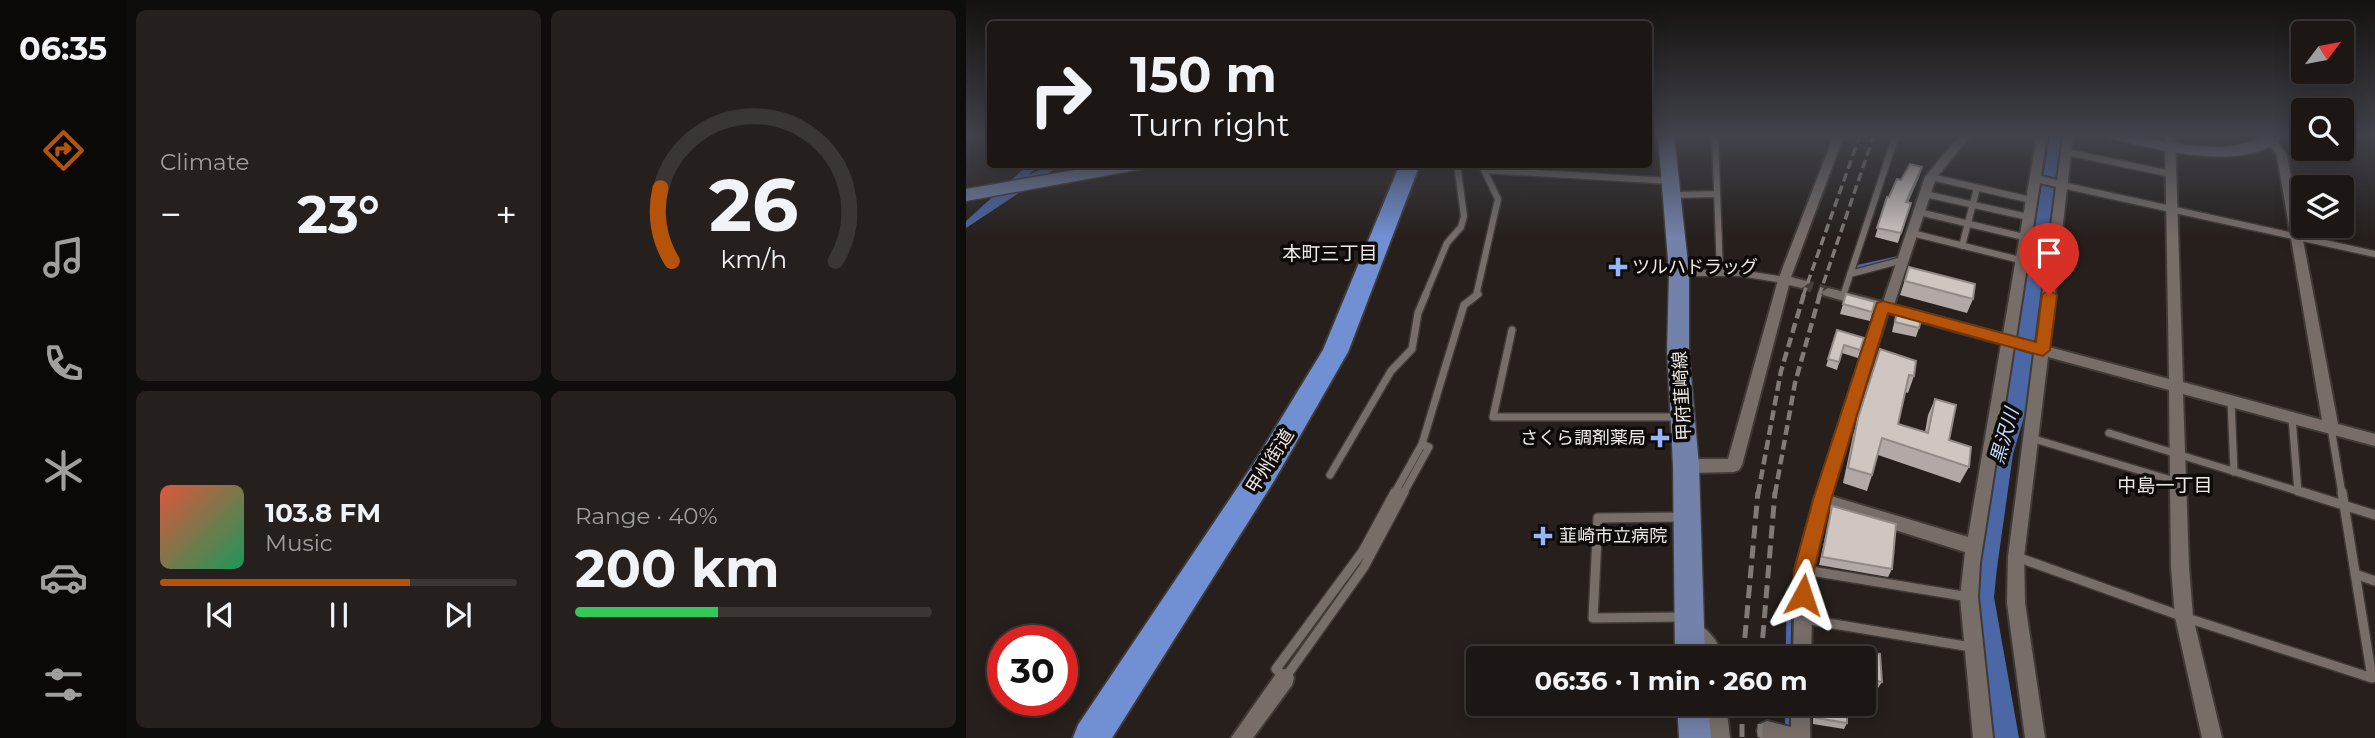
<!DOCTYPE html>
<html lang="en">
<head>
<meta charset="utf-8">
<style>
	:root { --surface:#1c1715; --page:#25201e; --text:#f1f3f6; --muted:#a09fa0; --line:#3a3634; --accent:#b45309 }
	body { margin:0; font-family:Montserrat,"Noto Sans JP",sans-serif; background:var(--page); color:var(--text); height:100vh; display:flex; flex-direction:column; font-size:26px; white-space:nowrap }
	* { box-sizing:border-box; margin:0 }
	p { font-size:23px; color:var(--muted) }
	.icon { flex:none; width:38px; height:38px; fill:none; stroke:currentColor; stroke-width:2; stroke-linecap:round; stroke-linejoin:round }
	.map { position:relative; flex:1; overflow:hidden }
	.panel { display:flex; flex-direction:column; gap:10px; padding:10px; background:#0f0d0c; width:840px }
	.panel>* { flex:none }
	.guide { position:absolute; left:21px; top:21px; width:665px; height:147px; border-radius:7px; box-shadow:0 4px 18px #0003,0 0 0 2px var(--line); background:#1c1715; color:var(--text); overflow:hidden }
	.needle { width:46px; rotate:58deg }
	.tools { position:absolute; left:1325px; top:21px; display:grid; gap:14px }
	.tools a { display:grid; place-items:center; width:63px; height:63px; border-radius:7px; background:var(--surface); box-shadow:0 4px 18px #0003,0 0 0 2px var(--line); font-size:35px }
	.speed { position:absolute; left:21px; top:625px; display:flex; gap:14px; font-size:35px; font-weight:700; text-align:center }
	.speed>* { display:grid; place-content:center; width:91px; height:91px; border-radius:50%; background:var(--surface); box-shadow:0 4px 18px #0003,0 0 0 2px var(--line); line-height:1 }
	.speed .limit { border:10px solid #d22; background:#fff; color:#111 }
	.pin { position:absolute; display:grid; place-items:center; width:60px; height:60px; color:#fff; margin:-72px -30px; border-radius:50% 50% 50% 0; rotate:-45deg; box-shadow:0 0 7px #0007 }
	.pin .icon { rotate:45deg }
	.me { position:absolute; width:77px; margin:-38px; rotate:5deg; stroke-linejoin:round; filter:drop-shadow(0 0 5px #0008) }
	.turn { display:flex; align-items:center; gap:24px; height:147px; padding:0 28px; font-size:32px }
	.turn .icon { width:91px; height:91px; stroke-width:2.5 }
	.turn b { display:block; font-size:49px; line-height:60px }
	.big { font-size:52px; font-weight:700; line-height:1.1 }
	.panel .card { flex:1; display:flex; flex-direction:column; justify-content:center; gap:10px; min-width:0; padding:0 24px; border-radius:10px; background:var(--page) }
	.panel .dial { align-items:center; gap:0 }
	.dial svg { height:182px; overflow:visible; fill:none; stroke:var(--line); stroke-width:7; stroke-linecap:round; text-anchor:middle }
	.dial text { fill:var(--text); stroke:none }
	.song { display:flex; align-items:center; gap:21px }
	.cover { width:84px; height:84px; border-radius:10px; background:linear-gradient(135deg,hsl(10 70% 55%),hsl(150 70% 35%)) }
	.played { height:7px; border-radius:4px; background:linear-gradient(90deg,var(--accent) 70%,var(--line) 70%) }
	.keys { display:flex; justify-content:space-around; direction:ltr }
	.heat { display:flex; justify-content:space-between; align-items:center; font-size:38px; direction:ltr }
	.charge { height:10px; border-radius:5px; background:linear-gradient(90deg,#34c759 40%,var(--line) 0) }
	.panel .tiles { flex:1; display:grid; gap:10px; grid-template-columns:repeat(2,1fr) }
	.trip { position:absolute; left:500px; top:646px; width:410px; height:70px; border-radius:7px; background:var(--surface); box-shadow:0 4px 18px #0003,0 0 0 2px var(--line); font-weight:700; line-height:70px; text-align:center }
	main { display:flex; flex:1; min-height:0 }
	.menu { display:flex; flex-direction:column; width:126px; justify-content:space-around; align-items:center; background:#0b0908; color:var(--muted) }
	.menu .icon { width:49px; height:49px }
	.menu .on { color:var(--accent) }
	.menu b { font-size:32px; color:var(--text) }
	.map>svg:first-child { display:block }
	.water { fill:#4b67a6 }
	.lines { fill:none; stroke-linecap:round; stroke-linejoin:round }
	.stream-far1 { stroke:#4b67a6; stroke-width:3.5 }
	.stream { stroke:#4b67a6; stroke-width:5 }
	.river { fill:#4b67a6; fill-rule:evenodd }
	.street-tunnel { stroke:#443d3a; stroke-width:11; stroke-dasharray:11 6; stroke-linecap:butt }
	.lane-far2-casing { stroke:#403a37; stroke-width:9 }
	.lane-far1-casing { stroke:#403a37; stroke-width:10 }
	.lane-casing { stroke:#403a37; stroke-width:12 }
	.street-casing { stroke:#403a37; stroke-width:4 }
	.secondary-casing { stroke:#403a37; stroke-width:3 }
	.primary-casing { stroke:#403a37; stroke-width:3 }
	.highway-casing { stroke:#403a37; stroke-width:4 }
	.lane-far2 { stroke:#776e6a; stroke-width:6 }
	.lane-far1 { stroke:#776e6a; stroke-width:7 }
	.lane { stroke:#776e6a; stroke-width:9 }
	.street { fill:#776e6a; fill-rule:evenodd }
	.secondary { fill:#75788a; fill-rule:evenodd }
	.primary { fill:#7382aa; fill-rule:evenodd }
	.highway { fill:#7190d4; fill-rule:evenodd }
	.rail-far2 { stroke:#817b78; stroke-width:3.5; stroke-dasharray:9 4.5; stroke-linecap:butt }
	.rail-far1 { stroke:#817b78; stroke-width:4.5; stroke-dasharray:10 5; stroke-linecap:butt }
	.rail { stroke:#817b78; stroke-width:5; stroke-dasharray:13 7; stroke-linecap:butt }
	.wall { fill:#b2a9a6 }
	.shaded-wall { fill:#918a87 }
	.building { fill:#cfc5c1; stroke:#918a87; stroke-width:2 }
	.route { fill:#b45309; stroke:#753606; stroke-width:2 }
	.poi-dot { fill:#95b6fd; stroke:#0d0a08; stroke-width:2.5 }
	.labels { text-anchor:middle; stroke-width:7; stroke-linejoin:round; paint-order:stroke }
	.poi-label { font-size:18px; fill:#eee9e6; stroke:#0d0a08; text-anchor:start }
	.street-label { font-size:18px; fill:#eee9e6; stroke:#0d0a08 }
	.neighbourhood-label { font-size:19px; fill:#eee9e6; stroke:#0d0a08 }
	.water-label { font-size:19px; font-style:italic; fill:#c5d7fb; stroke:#0d0a08 }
</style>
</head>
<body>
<main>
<nav class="menu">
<b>06:35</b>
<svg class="icon on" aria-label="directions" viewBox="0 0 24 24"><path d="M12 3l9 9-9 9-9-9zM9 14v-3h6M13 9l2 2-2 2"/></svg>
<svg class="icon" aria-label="music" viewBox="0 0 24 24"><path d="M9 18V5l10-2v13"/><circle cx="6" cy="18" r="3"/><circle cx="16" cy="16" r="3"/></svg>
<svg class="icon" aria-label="phone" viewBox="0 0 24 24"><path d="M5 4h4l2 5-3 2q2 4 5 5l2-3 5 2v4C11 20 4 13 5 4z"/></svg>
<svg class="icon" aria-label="climate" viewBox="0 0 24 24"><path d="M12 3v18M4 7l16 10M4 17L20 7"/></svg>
<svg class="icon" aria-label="car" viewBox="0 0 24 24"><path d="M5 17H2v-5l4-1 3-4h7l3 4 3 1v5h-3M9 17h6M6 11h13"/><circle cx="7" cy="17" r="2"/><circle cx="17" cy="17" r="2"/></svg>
<svg class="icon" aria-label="filters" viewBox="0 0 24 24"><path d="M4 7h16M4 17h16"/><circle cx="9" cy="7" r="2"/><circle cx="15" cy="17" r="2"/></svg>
</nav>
<section class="panel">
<div class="tiles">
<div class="card"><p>Climate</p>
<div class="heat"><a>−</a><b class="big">23°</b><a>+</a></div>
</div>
<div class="card dial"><svg viewBox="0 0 100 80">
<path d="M14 69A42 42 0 1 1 86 69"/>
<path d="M14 69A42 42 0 0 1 9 37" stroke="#b45309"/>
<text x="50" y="56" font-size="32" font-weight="700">26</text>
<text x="50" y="72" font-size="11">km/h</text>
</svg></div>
<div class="card">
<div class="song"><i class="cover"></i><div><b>103.8 FM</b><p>Music</p></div></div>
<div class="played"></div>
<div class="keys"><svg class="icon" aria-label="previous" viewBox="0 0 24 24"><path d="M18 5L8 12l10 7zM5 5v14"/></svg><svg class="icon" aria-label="pause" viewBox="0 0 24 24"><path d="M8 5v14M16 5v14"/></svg><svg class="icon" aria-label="next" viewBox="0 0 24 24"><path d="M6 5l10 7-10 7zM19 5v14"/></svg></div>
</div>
<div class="card"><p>Range · 40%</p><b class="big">200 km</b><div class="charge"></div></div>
</div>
</section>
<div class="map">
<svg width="1409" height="738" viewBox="0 0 1409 738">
	<rect width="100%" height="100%" fill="#261f1c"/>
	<path class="water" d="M62,165H74L62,175L86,165H95L0,228V221Z"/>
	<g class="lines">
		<path class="stream-far1" d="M886,268L931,258"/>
		<path class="stream" d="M822,658L823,612
			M821,704L822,738"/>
		<path class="river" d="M1084,135H1104L1072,372L1047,454L1031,568L1028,597L1053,738H1013L994,597L996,568L1017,454L1044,372Z"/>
		<path class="street-tunnel" d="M836,284L862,292"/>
		<defs>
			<path id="lane-far2" d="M749,135L754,273
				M1100,152L1205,174
				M518,170L704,181
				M965,177L1065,200
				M1096,185L1409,254
				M959,194L1062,217
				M707,195L751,194
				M953,212L1058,237
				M946,233L1054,260
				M996,246L1011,188
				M713,273H774L818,280
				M884,274L937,260
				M459,296L481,243L495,227L498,216L491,164
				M510,296L532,199L515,164
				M877,296L930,135"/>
			<path id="lane-far1" d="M546,330L527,417H714
				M1265,401L1268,472
				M1326,418L1332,492
				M1365,428L1376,494
				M1143,433L1341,494
				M1065,438L1212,482
				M456,444L498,305L512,294
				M364,475L425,371L446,349L452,313L460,294
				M428,494L456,444
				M437,494L463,447L456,444"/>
			<path id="lane" d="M429,492L397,551L310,669L319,678L398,567L438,492
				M1336,492L1409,515
				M716,517L632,518L627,618L718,617
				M1051,557L1218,617L1406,678L1376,492
				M839,570L1003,597
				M1389,574L1409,581
				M838,619L1005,647"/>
			<path id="street" d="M868,135H878L825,277L840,281L842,284L836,288L823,285L776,465L773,470L768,472L720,473L715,471L712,466L715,461L720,459H762L812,280Z
				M994,135H1005L970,178L928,305L1037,334L1071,135H1081L1075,176L1091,180L1097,135H1107L1083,347L1203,379L1199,135H1209L1217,382L1356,420L1311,156L1300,139L1301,137H1309L1321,156L1372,424L1409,434V446L1217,394L1223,567L1227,617L1256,738H1236L1209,617L1205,567L1203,390L1082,357L1058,557L1059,603L1079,738H1059L1041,603L1042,557L1068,353L1048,347L1014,563L1012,597L1027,738H1007L994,597L999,552L862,509L847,570L845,658H827L829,570L848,500L910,310L857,295L856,292L862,288L917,302L959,177ZM1074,183L1090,187L1070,343L1050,338ZM922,313L1035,344L1002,537L865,496Z
				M725,621C741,627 754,641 756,658H738L737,653L719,636L716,630L719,624Z
				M319,669L326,671L328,678L326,685L287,738H265L312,671Z
				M741,704H760L764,738H744Z
				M825,704H844V738H794L791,731L794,724L801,721L825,727Z"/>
			<path id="secondary" d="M1142,135C1180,135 1217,148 1255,147C1278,146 1296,135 1318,135C1283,175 1188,149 1144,138Z"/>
			<path id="primary" d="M692,135H708L723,273V352L733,466L739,658H709L707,466L701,352L703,273Z
				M143,164H184L176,169L0,201V189Z
				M711,704H742L745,738H713Z"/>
			<path id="highway" d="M434,164H454L382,352L308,481L146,738H107L112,725L288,463L357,350Z"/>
		</defs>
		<use href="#lane-far2" class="lane-far2-casing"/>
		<use href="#lane-far1" class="lane-far1-casing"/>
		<use href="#lane" class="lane-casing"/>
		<use href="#street" class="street-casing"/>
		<use href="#secondary" class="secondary-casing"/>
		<use href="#primary" class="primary-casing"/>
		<use href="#highway" class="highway-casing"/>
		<use href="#lane-far2" class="lane-far2"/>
		<use href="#lane-far1" class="lane-far1"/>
		<use href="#lane" class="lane"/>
		<use href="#street" class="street"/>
		<use href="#secondary" class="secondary"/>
		<use href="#primary" class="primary"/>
		<use href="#highway" class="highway"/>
		<path class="rail-far2" d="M837,296L894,135
			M853,296L908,135"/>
		<path class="rail-far1" d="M792,494L815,371L838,294
			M809,494L829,383L854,294"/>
		<path class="rail" d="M777,658L792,492
			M795,658L809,492
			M776,704V738
			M794,704V738"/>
	</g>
	<path class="wall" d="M956,167L953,177L942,202L945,203L932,243L909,237L921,197H923L935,180Z
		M943,267L1007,299L1001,313L934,295Z
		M909,302L904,321L874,314L877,304Z
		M931,310L953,328L950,337L926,332Z
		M871,330L898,338L892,358L876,353L871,370L860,366Z
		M914,349L948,376L942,393L939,392L932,424L959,432L962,415L969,399L983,440L1003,467L994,483L912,455L906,475L901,491L877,483L887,435Z
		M866,506L926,569L922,577L853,565Z
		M898,658L916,682L912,688L898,686Z
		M845,704H881V723L878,729L847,724V704Z"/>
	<path class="shaded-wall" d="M956,167L953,177L938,212L940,202Z"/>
	<path class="building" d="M944,164L956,167L940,202L945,203L935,233L911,228L921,197H923L931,179L935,180Z
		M943,267L1009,284L1007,299L939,281Z
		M880,294L909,302L906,312L877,304Z
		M931,310L956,316L953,328L929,322Z
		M871,330L898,338L894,350L878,345L873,362L862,359Z
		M914,349L950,361L948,376L943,375L932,424L962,433L969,399L990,405L983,440L1005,447L1003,467L916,438L906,475L882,468L892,418Z
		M866,506L930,524L926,569L856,557Z
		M887,651L914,654L916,682L898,678V658H887Z
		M849,704H881V723L850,718Z"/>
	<linearGradient id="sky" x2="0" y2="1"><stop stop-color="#15110f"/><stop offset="0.57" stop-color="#41424b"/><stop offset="1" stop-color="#41424b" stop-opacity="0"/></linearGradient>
	<rect width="1409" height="238" fill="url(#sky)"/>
	<path class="route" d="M1083,290L1091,295L1084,350L1077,356L922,313L865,500L848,570L847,595L844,601L837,604L830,601L827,595L828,570L847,500L911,303L917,301L1070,342L1076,295Z"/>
	<g class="poi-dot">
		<path d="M648.5 256.5h7v7h7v7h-7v7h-7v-7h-7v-7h7z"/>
		<path d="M690.5 427.5h7v7h7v7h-7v7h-7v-7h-7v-7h7z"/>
		<path d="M573.5 525.5h7v7h7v7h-7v7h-7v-7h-7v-7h7z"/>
	</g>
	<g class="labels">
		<g class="poi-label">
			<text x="666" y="273">ツルハドラッグ</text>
			<text x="680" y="444" text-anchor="end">さくら調剤薬局</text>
			<text x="593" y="542">韮崎市立病院</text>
		</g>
		<g class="street-label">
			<text transform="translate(716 396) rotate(-93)" y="6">甲府韮崎線</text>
			<text transform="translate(304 461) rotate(-58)" y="6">甲州街道</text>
		</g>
		<g class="neighbourhood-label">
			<text x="364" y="260">本町三丁目</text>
			<text x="1199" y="492">中島一丁目</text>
		</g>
		<g class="water-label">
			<text transform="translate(1038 436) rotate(-74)" y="7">黒沢川</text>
		</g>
	</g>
</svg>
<div class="tools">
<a><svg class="needle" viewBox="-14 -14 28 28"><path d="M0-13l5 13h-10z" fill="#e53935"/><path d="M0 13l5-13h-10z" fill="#a09fa0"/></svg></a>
<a><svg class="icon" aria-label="search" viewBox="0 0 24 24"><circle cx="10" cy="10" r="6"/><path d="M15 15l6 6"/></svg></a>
<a><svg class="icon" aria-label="layers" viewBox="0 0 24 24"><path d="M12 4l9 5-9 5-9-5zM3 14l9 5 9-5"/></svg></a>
</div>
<div class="speed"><div class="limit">30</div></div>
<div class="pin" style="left:1083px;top:295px;background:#d93025"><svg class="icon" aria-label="arrive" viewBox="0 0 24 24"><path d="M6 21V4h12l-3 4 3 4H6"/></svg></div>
<svg class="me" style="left:837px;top:595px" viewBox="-20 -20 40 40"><path d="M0-17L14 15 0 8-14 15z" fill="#b45309" stroke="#fff" stroke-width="4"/></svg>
<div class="trip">06:36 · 1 min · 260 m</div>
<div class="guide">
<div class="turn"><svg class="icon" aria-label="right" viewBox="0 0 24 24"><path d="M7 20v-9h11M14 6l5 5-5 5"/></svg><div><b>150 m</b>Turn right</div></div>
</div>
</div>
</main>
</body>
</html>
